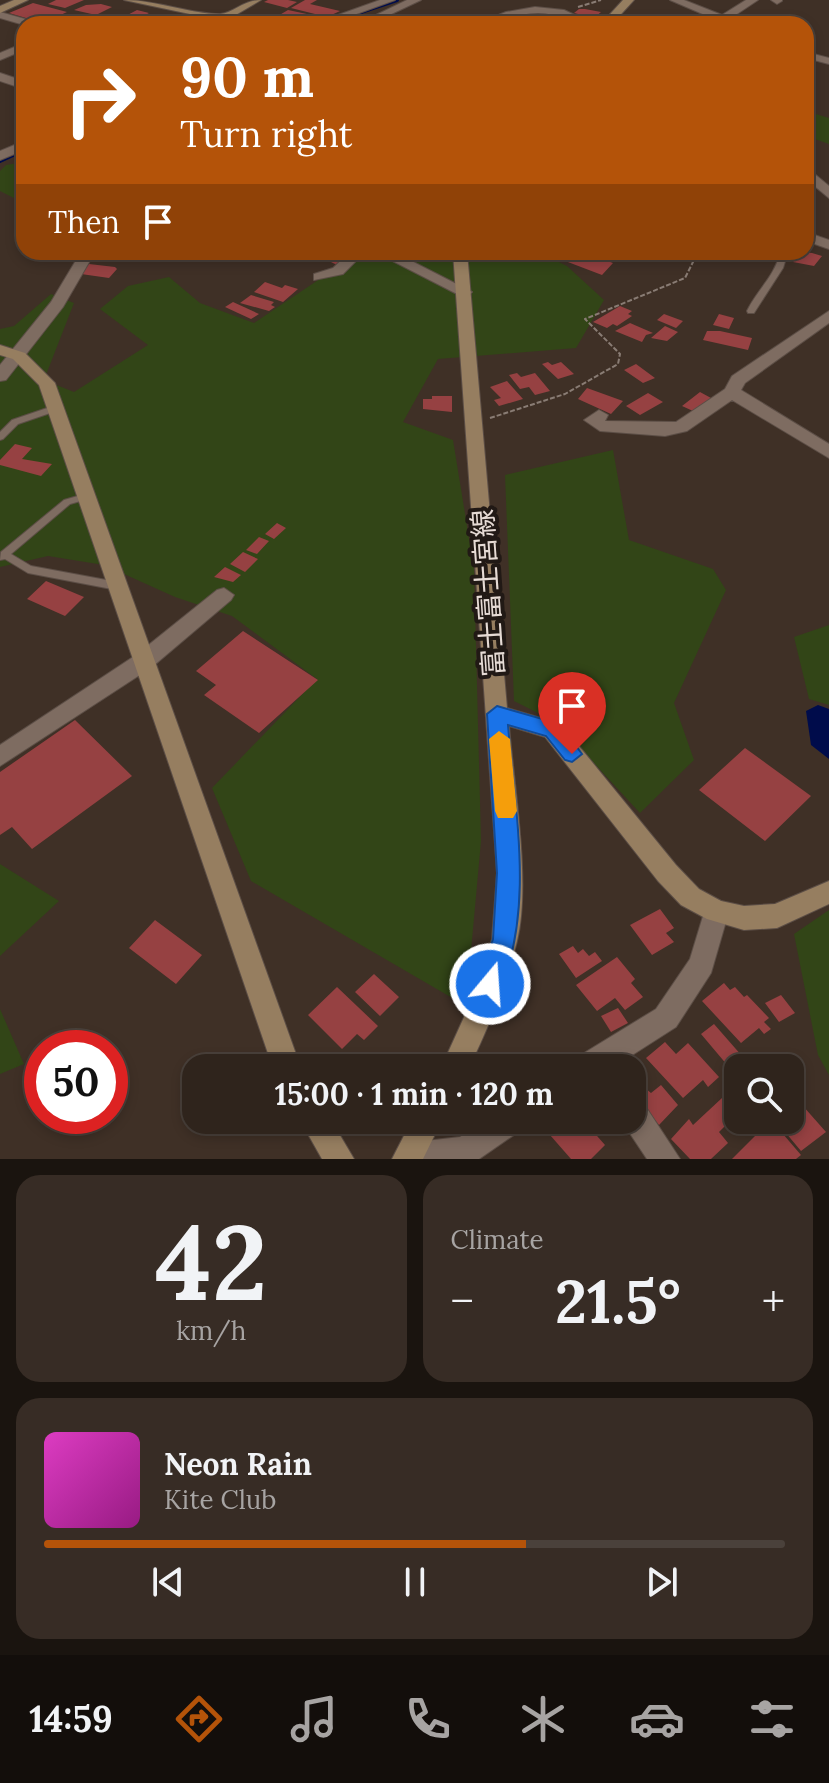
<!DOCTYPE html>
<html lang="en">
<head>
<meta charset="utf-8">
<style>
	:root { --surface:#2f241c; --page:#372c25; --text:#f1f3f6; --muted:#a7a4a3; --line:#4a413b; --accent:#b45309 }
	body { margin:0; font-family:Lora,"Noto Sans JP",serif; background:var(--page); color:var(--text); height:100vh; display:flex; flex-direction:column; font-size:30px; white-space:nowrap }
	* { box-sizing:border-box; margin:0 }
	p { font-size:26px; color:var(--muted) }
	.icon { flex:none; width:44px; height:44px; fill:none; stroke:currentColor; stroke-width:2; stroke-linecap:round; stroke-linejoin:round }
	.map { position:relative; height:1159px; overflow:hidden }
	.details { display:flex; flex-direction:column; gap:16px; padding:16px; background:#1a140f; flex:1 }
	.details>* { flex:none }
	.hud { position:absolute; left:16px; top:16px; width:798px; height:244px; border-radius:24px; box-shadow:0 4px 12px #0003,0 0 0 2px var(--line); background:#b45309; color:#fff; overflow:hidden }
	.fabs { position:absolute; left:724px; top:1054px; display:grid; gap:16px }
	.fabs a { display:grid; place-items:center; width:80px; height:80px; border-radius:16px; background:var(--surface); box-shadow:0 4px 12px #0003,0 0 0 2px var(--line); font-size:40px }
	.speed { position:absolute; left:24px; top:1030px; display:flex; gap:16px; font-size:40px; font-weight:700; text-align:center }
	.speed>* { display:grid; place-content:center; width:104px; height:104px; border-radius:50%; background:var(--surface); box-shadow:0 4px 12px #0003,0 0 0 2px var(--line); line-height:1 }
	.speed .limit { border:12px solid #d22; background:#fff; color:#111 }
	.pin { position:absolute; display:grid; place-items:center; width:68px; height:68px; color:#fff; margin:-82px -34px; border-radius:50% 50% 50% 0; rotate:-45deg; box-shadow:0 0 8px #0007 }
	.pin .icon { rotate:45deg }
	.me { position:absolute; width:88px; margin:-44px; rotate:18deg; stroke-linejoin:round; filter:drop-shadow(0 0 6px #0008) }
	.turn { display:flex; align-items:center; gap:28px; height:168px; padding:0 32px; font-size:36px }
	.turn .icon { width:104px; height:104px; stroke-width:2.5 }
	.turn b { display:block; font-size:56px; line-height:68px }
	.then { display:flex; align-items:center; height:76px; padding:0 32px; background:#0003; gap:16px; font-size:30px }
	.big { font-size:60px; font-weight:800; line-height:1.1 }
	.details .widget { flex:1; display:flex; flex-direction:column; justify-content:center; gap:12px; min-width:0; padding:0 28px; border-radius:24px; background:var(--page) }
	.details .dial { align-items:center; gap:0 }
	.dial b { font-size:104px; line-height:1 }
	.song { display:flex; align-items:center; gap:24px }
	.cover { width:96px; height:96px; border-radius:12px; background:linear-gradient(135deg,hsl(310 70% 55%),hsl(310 70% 35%)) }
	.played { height:8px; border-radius:4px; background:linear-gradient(90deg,var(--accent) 65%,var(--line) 65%) }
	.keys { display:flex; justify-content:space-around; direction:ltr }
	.heat { display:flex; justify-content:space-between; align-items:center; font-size:44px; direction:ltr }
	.details .tiles { flex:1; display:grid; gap:16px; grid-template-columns:1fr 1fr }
	.widget:last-child { grid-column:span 2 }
	.trip { position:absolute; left:182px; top:1054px; width:464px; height:80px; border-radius:24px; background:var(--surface); box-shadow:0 4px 12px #0003,0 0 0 2px var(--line); font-weight:800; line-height:80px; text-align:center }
	.tab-bar { display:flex; height:128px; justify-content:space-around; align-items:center; background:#130e0b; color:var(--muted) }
	.tab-bar .icon { width:56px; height:56px }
	.tab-bar .active { color:var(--accent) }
	.tab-bar b { font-size:36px; color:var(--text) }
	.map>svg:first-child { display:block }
	.green { fill:#324517 }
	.water { fill:#000c4b }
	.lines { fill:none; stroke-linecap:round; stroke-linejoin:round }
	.stream { stroke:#000c4b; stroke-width:4 }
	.building { fill:#964142 }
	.lane-casing { stroke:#5c4e46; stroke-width:2 }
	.street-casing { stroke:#5c4e46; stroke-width:2 }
	.secondary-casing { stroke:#5c4e46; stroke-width:2 }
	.path { stroke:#897c74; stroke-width:2; stroke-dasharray:5 2; stroke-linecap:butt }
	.lane { fill:#7e6c61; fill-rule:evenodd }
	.street { fill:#7e6c61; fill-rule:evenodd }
	.secondary { fill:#967e60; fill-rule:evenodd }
	.route { fill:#1a73e8; stroke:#114b97; stroke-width:2 }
	.slow { fill:#f59e0b }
	.labels { text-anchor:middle; stroke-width:8; stroke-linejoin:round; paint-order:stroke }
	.street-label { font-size:28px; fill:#e6dbd5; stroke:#211915 }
</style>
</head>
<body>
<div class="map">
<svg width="829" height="1159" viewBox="0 0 829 1159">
	<rect width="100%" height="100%" fill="#3f3026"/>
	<path class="green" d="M806,111L829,118V144L806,136Z
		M24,162V203L0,191V171L6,165Z
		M360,252H452L466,258L474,252H538L567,266L604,300L576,348L438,359L403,422L453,440L474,569L481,841L466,1006L251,881L212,788L317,679L232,616L175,597L104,565L48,556L0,567V329L14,326L51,294L74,303L44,380L74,392L148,345L100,309L128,286L169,277L200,303L254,323Z
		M613,450L629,540L713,569L726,590L674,703L694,760L640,813L556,722L514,701L505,475Z
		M829,625V705L809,699L794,637Z
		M0,864L59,901L0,956Z
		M829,910V1075L818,1055L794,934Z
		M0,1009L24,1064L0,1074Z"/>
	<path class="water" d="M818,705L829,709V759L811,745L806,711Z"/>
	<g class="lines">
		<path class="stream" d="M358,13L397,0
			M0,161L24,150"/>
	</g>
	<path class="building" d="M56,0H84L65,8L48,4Z
		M268,0H288L297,2L287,8L264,2Z
		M305,0H317L310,4L340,11L327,17L291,8Z
		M33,3L67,12L43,23L9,13Z
		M101,4L112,7L96,15L74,10L86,5Z
		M579,9H585L601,12L594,18L574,13Z
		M137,10L149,13L130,23L118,20Z
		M288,10L321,17L307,24L271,20Z
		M331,252H350L338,258L343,261L337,265L321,257Z
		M575,252H584L613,263L602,275L560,259Z
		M802,252L812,253L822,256L814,266L793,262Z
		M89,264L115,267L117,269L109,278L81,274Z
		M265,282L282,288L285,285L298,289L283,302L254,292Z
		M251,295L274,302L271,305L275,307L269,311L240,303Z
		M233,302L259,314L251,319L225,307Z
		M620,306L632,311L628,314L632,316L617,326L613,324L607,328L593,322Z
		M664,314L683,321L676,328L657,320Z
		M719,314L734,318L729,329L713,325Z
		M630,323L653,333L646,335L642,342L615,331Z
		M665,326L678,332L667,341L651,338Z
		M707,331H720L752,338L748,350L703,340Z
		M548,362L552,365L561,362L574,374L558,379L542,364Z
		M636,364L655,378L643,383L624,370Z
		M517,373L521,377L535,373L550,391L535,395L529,387L520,389L509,375Z
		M507,381L523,399L499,406L494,400L501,398L490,387Z
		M587,388L623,401L611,414L578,399Z
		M700,392L711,398L693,411L682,406Z
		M648,393L663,402L640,415L626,406Z
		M432,396H452V412L423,409V399H432Z
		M15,444L32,448L22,459L52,464L41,476L0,465V460Z
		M277,523L286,528L274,539L265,534Z
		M259,537L269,541L257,554L246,550Z
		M243,552L258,559L245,572L230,564Z
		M225,567L241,575L233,582L214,577Z
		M46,581L84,597L65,616L27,599Z
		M243,631L318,680L259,733L204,695L216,685L196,671Z
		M75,720L132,776L32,849L12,827L0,835V772Z
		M745,748L811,796L765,841L699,790Z
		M660,909L674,928L666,933L674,942L652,955L630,925Z
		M155,920L202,955L176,984L129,948Z
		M573,946L578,953L583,949L589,956L595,952L602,961L576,978L559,954Z
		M617,957L635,979L631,983L643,997L625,1010L615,998L597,1011L576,985Z
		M374,974L399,997L380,1016L355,992Z
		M724,983L730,990L735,987L744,997L747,995L769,1018L764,1022L771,1029L764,1034L759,1028L741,1043L702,1001Z
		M337,987L378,1026L364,1040L357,1034L342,1049L308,1015Z
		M781,995L795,1013L779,1022L765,1003Z
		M618,1008L628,1023L611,1032L601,1016Z
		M714,1024L742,1056L728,1066L701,1034Z
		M665,1042L676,1054L688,1043L719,1077L708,1087L703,1080L683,1098L646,1058Z
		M661,1085L678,1105L659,1125L636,1096L645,1088L651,1093Z
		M722,1098L738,1115V1120H744L733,1132L727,1124L719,1132L728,1143L711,1159H690L671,1139L689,1119L693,1125Z
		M803,1106L826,1132L801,1151L775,1120H790V1112Z
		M559,1120H583L605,1145L591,1159H571L550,1135L560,1126L557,1123Z
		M771,1120L801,1155L796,1159H732Z"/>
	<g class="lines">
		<defs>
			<path id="lane" d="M84,252L134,257L148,252H159L134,261L87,256L83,254Z
				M780,252H788L783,268L754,313H748L747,311C757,290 776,275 780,252Z
				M56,405L60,408L59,410L18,424L3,439L0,440V432L12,420Z
				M88,493L93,496L91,498L70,504L11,554L31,566L117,582L121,583L122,586L121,589L117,590L28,573L5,559L0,560L1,552L64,500Z"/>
			<path id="street" d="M380,0H395L329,24H313Z
				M407,0H421L383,18L374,16Z
				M670,0H684L722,15L746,0H758L731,18L741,24H726Z
				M771,0H782V1L777,4Z
				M535,7L564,10L594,24C575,24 558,13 538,13C516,13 497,24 476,24L506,12Z
				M0,12L36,22L37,24L24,25L0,18Z
				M24,43V50L0,60V53Z
				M806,52L829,58V64L806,58Z
				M0,73L24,81V89L0,81Z
				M24,141V150L0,160V151Z
				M806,167L829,186V198L806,179Z
				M806,232L829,240V249L806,241Z
				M81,252H95L63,307L6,380L0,381V365L51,302Z
				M350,252H365L343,274L314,280V274L333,268Z
				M375,252H394L472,292L469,295H459Z
				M829,311V323L745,383L741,390L829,444V458L732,400L687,431L665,436L600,431L584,420L599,410L608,415L605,421L676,422L725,389L732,376Z
				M224,588L234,595L231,600L152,667L0,766V745L136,655L217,590Z
				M716,899L725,903L729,911L711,973L676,1027L612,1068H572L576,1058L656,1009L690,959L707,903Z
				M632,1097L642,1101L680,1159H647L621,1120H632Z
				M485,1120H525L521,1130L479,1159H394L398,1148L408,1143L460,1137Z"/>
			<path id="secondary" d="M14,0H28L0,13V6Z
				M124,0C156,0 190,14 220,14C234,13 243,0 261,0L234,16L262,24L223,21Z
				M623,0H634L612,24H601Z
				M453,252H467L507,708L561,724L676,865L699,889L721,901L744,906L775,904L829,881V904L777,928L744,930L707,919L681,905L658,881L545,737L509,726C514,787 531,884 517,941C507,985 488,1027 469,1068H441L470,1004L492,939L497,873Z
				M0,345L25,353L55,383L301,1068H273L39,385L13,359L0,355Z
				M300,1120H331L354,1159H322Z
				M412,1120H442L423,1159H392Z"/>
		</defs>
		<use href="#lane" class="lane-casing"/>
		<use href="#street" class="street-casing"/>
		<use href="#secondary" class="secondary-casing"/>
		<path class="path" d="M578,7L601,0
			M490,418L565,394L618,364L620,354L585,319L685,278L698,252"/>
		<use href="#lane" class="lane"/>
		<use href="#street" class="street"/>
		<use href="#secondary" class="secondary"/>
	</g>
	<path class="route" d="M497,706L560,724L582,754L572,762L565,760L546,736L508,725C515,813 535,909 499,992L490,996L482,992L478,984L493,939L497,873L487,714Z"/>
	<path class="slow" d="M499,731L510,739L517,811L513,818H498L495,811L489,739Z"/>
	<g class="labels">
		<g class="street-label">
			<text transform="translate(488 593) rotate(-94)" y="10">富士富士宮線</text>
		</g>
	</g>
</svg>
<div class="fabs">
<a><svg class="icon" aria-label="search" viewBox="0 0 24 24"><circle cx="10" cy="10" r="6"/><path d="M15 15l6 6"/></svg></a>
</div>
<div class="speed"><div class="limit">50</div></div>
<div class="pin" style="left:572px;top:754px;background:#d93025"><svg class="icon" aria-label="arrive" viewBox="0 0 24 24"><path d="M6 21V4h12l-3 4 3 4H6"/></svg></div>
<svg class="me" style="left:490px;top:984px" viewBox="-20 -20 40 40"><circle r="17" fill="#1a73e8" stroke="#fff" stroke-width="3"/><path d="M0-11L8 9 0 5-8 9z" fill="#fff"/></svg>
<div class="trip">15:00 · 1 min · 120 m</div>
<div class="hud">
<div class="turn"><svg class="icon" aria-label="right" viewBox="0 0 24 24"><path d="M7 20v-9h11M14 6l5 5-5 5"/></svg><div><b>90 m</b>Turn right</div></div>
<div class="then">Then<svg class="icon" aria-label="arrive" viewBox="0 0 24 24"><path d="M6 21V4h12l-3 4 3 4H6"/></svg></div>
</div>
</div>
<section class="details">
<div class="tiles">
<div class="widget dial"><b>42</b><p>km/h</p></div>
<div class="widget"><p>Climate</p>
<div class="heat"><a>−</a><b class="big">21.5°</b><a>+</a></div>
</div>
<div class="widget">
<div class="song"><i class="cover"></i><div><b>Neon Rain</b><p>Kite Club</p></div></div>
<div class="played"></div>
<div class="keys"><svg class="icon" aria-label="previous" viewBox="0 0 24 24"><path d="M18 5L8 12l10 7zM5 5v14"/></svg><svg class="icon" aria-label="pause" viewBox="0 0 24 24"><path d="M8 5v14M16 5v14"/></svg><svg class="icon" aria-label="next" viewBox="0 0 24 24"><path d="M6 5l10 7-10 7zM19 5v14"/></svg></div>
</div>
</div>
</section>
<nav class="tab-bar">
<b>14:59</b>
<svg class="icon active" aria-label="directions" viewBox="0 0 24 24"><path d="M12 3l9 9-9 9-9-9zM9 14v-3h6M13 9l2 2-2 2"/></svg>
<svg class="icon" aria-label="music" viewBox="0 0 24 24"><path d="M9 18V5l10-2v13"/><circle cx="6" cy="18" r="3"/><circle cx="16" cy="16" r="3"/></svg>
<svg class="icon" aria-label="phone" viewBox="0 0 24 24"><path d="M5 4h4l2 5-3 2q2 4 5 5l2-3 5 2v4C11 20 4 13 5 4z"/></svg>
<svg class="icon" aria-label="climate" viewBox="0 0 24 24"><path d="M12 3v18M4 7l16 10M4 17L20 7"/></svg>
<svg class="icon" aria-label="car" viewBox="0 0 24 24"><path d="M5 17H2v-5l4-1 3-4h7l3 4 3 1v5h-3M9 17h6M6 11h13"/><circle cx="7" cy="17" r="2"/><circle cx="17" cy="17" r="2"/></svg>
<svg class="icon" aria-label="filters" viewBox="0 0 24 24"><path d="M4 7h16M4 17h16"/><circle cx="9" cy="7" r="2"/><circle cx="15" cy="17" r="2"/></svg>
</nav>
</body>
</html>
